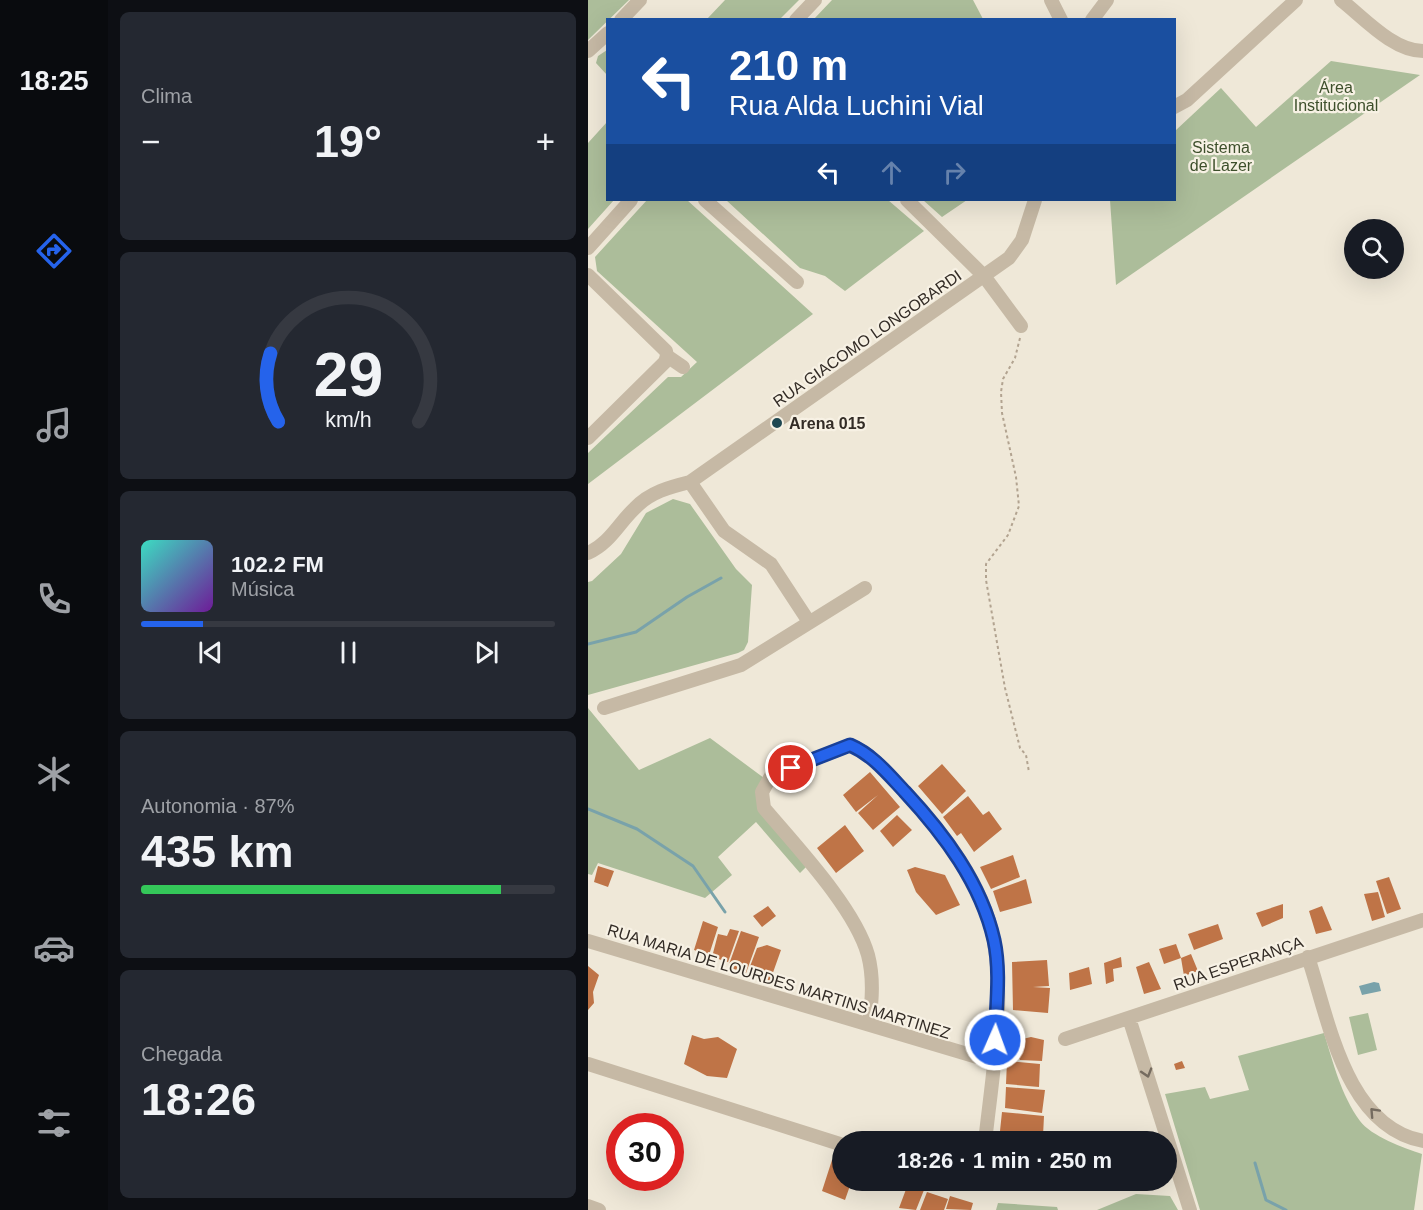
<!DOCTYPE html>
<html lang="pt">
<head>
<meta charset="utf-8">
<style>
	:root { --surface:#171b24; --page:#242831; --text:#f1f3f6; --muted:#9ea1a6; --line:#363941; --accent:#2563eb }
	body { margin:0; font-family:Arial,sans-serif; background:var(--page); color:var(--text); height:100vh; display:flex; flex-direction:column; font-size:22px; white-space:nowrap }
	* { box-sizing:border-box; margin:0 }
	p { font-size:20px; color:var(--muted) }
	.icon { flex:none; width:33px; height:33px; fill:none; stroke:currentColor; stroke-width:2; stroke-linecap:round; stroke-linejoin:round }
	.map { position:relative; flex:1; overflow:hidden }
	.side { display:flex; flex-direction:column; gap:12px; padding:12px; background:#0d0f14; width:480px }
	.side>* { flex:none }
	.hud { position:absolute; left:18px; top:18px; width:570px; height:183px; border-radius:0px; box-shadow:0 6px 24px #0002; background:#1a4fa0; color:#fff; overflow:hidden }
	.buttons { position:absolute; left:756px; top:219px; display:grid; gap:12px }
	.buttons a { display:grid; place-items:center; width:60px; height:60px; border-radius:50%; background:var(--surface); box-shadow:0 6px 24px #0002; font-size:30px }
	.speed { position:absolute; left:18px; top:1113px; display:flex; gap:12px; font-size:30px; font-weight:700; text-align:center }
	.speed>* { display:grid; place-content:center; width:78px; height:78px; border-radius:50%; background:var(--surface); box-shadow:0 6px 24px #0002; line-height:1 }
	.speed .limit { border:9px solid #d22; background:#fff; color:#111 }
	.pin { position:absolute; display:grid; place-items:center; width:51px; height:51px; color:#fff; margin:-26px; border:3px solid #fff; border-radius:50%; box-shadow:0 2px 6px #0007 }
	.me { position:absolute; width:66px; margin:-33px; rotate:2deg; stroke-linejoin:round; filter:drop-shadow(0 0 4px #0008) }
	.turn { display:flex; align-items:center; gap:21px; height:126px; padding:0 24px; font-size:27px }
	.turn .icon { width:78px; height:78px; stroke-width:2.5 }
	.turn b { display:block; font-size:42px; line-height:51px }
	.lanes { display:flex; align-items:center; height:57px; padding:0 24px; background:#0003; justify-content:center; gap:30px; direction:ltr }
	.lanes .off { opacity:.35 }
	.big { font-size:45px; font-weight:700; line-height:1.1 }
	.side .tile { flex:1; display:flex; flex-direction:column; justify-content:center; gap:9px; min-width:0; padding:0 21px; border-radius:9px; background:var(--page) }
	.side .dial { align-items:center; gap:0 }
	.dial svg { height:156px; overflow:visible; fill:none; stroke:var(--line); stroke-width:7; stroke-linecap:round; text-anchor:middle }
	.dial text { fill:var(--text); stroke:none }
	.song { display:flex; align-items:center; gap:18px }
	.cover { width:72px; height:72px; border-radius:9px; background:linear-gradient(135deg,hsl(170 70% 55%),hsl(280 70% 35%)) }
	.played { height:6px; border-radius:3px; background:linear-gradient(90deg,var(--accent) 15%,var(--line) 15%) }
	.keys { display:flex; justify-content:space-around; direction:ltr }
	.heat { display:flex; justify-content:space-between; align-items:center; font-size:33px; direction:ltr }
	.charge { height:9px; border-radius:4px; background:linear-gradient(90deg,#34c759 87%,var(--line) 0) }
	.trip { position:absolute; left:244px; top:1131px; width:345px; height:60px; border-radius:30px; background:var(--surface); box-shadow:0 6px 24px #0002; font-weight:700; line-height:60px; text-align:center }
	main { display:flex; flex:1; min-height:0 }
	.dock { display:flex; flex-direction:column; width:108px; justify-content:space-around; align-items:center; background:#090b0e; color:var(--muted) }
	.dock .icon { width:42px; height:42px }
	.dock .selected { color:var(--accent) }
	.dock b { font-size:27px; color:var(--text) }
	.map>svg:first-child { display:block }
	.green { fill:#acbd9a }
	.water { fill:#79a2aa }
	.lines { fill:none; stroke-linecap:round; stroke-linejoin:round }
	.stream { stroke:#79a2aa; stroke-width:3 }
	.building { fill:#bf7447 }
	.path { stroke:#b2a390; stroke-width:2; stroke-dasharray:3 3; stroke-linecap:butt }
	.minor { stroke:#c6b9a5; stroke-width:14 }
	.oneway { stroke:#756b5f }
	.route-casing { stroke:#184099; stroke-width:15 }
	.route { stroke:#2563eb; stroke-width:10 }
	.poi-dot { fill:#1e4751; stroke:#f7f1e4; stroke-width:2 }
	.labels { text-anchor:middle; stroke-width:4.5; stroke-linejoin:round; paint-order:stroke }
	.park-label { font-size:16px; fill:#3d4f2b; stroke:#f7f1e4 }
	.street-label { font-size:16px; fill:#332c26; stroke:#f7f1e4 }
	.poi-label { font-size:16px; font-weight:bold; fill:#332c26; stroke:#f7f1e4; text-anchor:start }
</style>
</head>
<body>
<main>
<nav class="dock">
<b>18:25</b>
<svg class="icon selected" aria-label="directions" viewBox="0 0 24 24"><path d="M12 3l9 9-9 9-9-9zM9 14v-3h6M13 9l2 2-2 2"/></svg>
<svg class="icon" aria-label="music" viewBox="0 0 24 24"><path d="M9 18V5l10-2v13"/><circle cx="6" cy="18" r="3"/><circle cx="16" cy="16" r="3"/></svg>
<svg class="icon" aria-label="phone" viewBox="0 0 24 24"><path d="M5 4h4l2 5-3 2q2 4 5 5l2-3 5 2v4C11 20 4 13 5 4z"/></svg>
<svg class="icon" aria-label="climate" viewBox="0 0 24 24"><path d="M12 3v18M4 7l16 10M4 17L20 7"/></svg>
<svg class="icon" aria-label="car" viewBox="0 0 24 24"><path d="M5 17H2v-5l4-1 3-4h7l3 4 3 1v5h-3M9 17h6M6 11h13"/><circle cx="7" cy="17" r="2"/><circle cx="17" cy="17" r="2"/></svg>
<svg class="icon" aria-label="filters" viewBox="0 0 24 24"><path d="M4 7h16M4 17h16"/><circle cx="9" cy="7" r="2"/><circle cx="15" cy="17" r="2"/></svg>
</nav>
<section class="side">
<div class="tile"><p>Clima</p>
<div class="heat"><a>−</a><b class="big">19°</b><a>+</a></div>
</div>
<div class="tile dial"><svg viewBox="0 0 100 80">
<path d="M14 69A42 42 0 1 1 86 69"/>
<path d="M14 69A42 42 0 0 1 10 34" stroke="#2563eb"/>
<text x="50" y="56" font-size="32" font-weight="700">29</text>
<text x="50" y="72" font-size="11">km/h</text>
</svg></div>
<div class="tile">
<div class="song"><i class="cover"></i><div><b>102.2 FM</b><p>Música</p></div></div>
<div class="played"></div>
<div class="keys"><svg class="icon" aria-label="previous" viewBox="0 0 24 24"><path d="M18 5L8 12l10 7zM5 5v14"/></svg><svg class="icon" aria-label="pause" viewBox="0 0 24 24"><path d="M8 5v14M16 5v14"/></svg><svg class="icon" aria-label="next" viewBox="0 0 24 24"><path d="M6 5l10 7-10 7zM19 5v14"/></svg></div>
</div>
<div class="tile"><p>Autonomia · 87%</p><b class="big">435 km</b><div class="charge"></div></div>
<div class="tile"><p>Chegada</p><b class="big">18:26</b></div>
</section>
<div class="map">
<svg width="835" height="1210" viewBox="0 0 835 1210">
	<rect width="100%" height="100%" fill="#efe8d8"/>
	<path class="green" d="M0,0H41L0,40Z
		M137,0H211L192,19H119Z
		M244,0H385L395,19H226Z
		M19,50V75L8,63L10,56Z
		M743,61L832,75L528,285L522,200H586L587,131L633,88L668,127Z
		M19,122L20,200H26L0,229V143Z
		M59,200H99L225,314L0,484V453L80,377H93L109,362L9,271L7,257Z
		M138,200H300L336,231L257,291L237,276L212,268Z
		M335,200H379L354,217Z
		M85,499L102,504L148,569L164,585L160,642L156,650L150,653L0,695V582L4,581L33,554L58,513Z
		M0,708L51,770L122,738L176,778L168,795L218,867L212,873L168,822L130,857L144,875L117,898L10,863L4,875L0,874Z
		M780,1013L789,1050L770,1055L761,1017Z
		M736,1033C745,1062 753,1095 772,1121C783,1136 816,1148 834,1154L826,1210H612L577,1094L617,1087L622,1099L661,1090L650,1056Z
		M548,1194L582,1196L590,1210H509Z
		M410,1203L469,1207L470,1210H408Z"/>
	<path class="water" d="M786,982L791,983L793,991L774,995L771,986Z"/>
	<g class="lines">
		<path class="stream" d="M0,644L48,632L99,597L133,578
			M0,809L49,829L105,866L137,912
			M667,1163L678,1200L698,1210"/>
	</g>
	<path class="building" d="M354,764L378,791L354,814L330,786Z
		M282,772L312,807L285,830L270,813L290,795L268,812L255,795Z
		M380,796L395,815L401,811L414,829L386,852L373,833L369,836L355,817Z
		M309,815L324,830L305,847L292,831Z
		M257,825L276,851L248,873L229,848Z
		M425,855L432,877L403,889L392,867Z
		M10,866L26,871L20,887L6,882Z
		M327,867L357,875L372,905L348,915L328,892L319,870Z
		M801,877L813,909L799,914L788,881Z
		M438,879L444,903L412,912L405,891Z
		M790,892L797,917L784,921L776,894Z
		M695,904V918L674,927L668,913Z
		M180,906L188,916L174,927L165,916Z
		M734,906L744,930L728,934L721,911Z
		M115,921L130,927L121,955L106,950Z
		M630,924L635,939L606,950L600,934Z
		M142,929L151,931L140,962L124,957L130,934L139,936Z
		M153,931L171,937L158,973L140,967Z
		M588,944L593,958L576,964L571,949Z
		M179,945L193,950L182,981L173,978L174,975L169,971L161,969L169,948Z
		M603,954L610,971L596,976L593,958Z
		M533,957L534,967L525,969L526,981L518,984L516,963Z
		M459,960L461,986L445,987L462,988L460,1013L425,1010L424,962Z
		M561,962L573,989L556,994L548,967Z
		M0,966L11,975L5,992L6,1003L0,1010Z
		M501,967L504,984L482,990L481,973Z
		M104,1035L116,1039L130,1037L149,1049L139,1078L119,1076L96,1064Z
		M443,1037L456,1040L454,1061L432,1060L421,1042Z
		M419,1061L452,1064L451,1087L418,1084Z
		M594,1061L597,1068L588,1070L586,1064Z
		M418,1087L457,1090L454,1113L417,1108Z
		M414,1112L456,1116L455,1136L412,1131Z
		M418,1134L455,1138V1142H418Z
		M244,1160L255,1163V1180H264L257,1200L234,1191Z
		M320,1184L336,1190L328,1210L311,1208Z
		M339,1192L360,1199L356,1210H332Z
		M362,1196L385,1203L383,1210L358,1209Z"/>
	<g class="lines">
		<path class="path" d="M432,338L427,358L415,379L413,392L414,413L428,477L431,506L420,535L398,564V580L417,688L432,748L438,755L441,772"/>
		<path class="minor" d="M463,0L473,20
			M753,0C776,18 805,51 835,51
			M33,20L52,0
			M208,20L227,0
			M504,20L519,0
			M0,51L20,33
			M586,107L599,100L708,0
			M117,200L209,282
			M319,200L396,276L433,326
			M0,248L43,200
			M0,275L78,351L79,356L95,367
			M0,438L77,362L79,356
			M102,482L136,531L183,564L221,622
			M0,553C22,543 30,524 47,508C62,492 82,487 102,482L421,258L434,240L447,200
			M16,708L153,665L277,588
			M0,941L406,1062
			M720,957C741,1020 757,1126 835,1141
			M541,1018L602,1210
			M281,1024C284,1001 286,978 280,955C267,908 208,846 176,808L174,792L183,776L262,745C287,755 304,779 323,798C359,837 397,888 406,942C417,1007 404,1077 397,1142
			M477,1039L835,920
			M0,1064L255,1145
			M365,1180H387
			M0,1206L11,1210"/>
	</g>
	<defs><path id="oneway-chevron" d="M-2-3.5L2.5 0L-2 3.5" fill="none" stroke-width="1.6" stroke-linecap="round" stroke-linejoin="round" transform="scale(1.5)"/></defs>
	<g class="oneway">
		<use href="#oneway-chevron" transform="translate(559 1073) rotate(73)"/>
		<use href="#oneway-chevron" transform="translate(786 1112) rotate(-133)"/>
	</g>
	<g class="lines">
		<defs>
			<path id="route" d="M203,768L262,745C285,755 300,774 317,792C356,834 393,883 406,940C413,972 408,1007 407,1040"/>
		</defs>
		<use href="#route" class="route-casing"/>
		<use href="#route" class="route"/>
	</g>
	<circle class="poi-dot" cx="189" cy="423" r="6"/>
	<g class="labels">
		<g class="park-label">
			<text x="748" y="93">Área<tspan x="748" dy="18">Institucional</tspan></text>
			<text x="633" y="153">Sistema<tspan x="633" dy="18">de Lazer</tspan></text>
		</g>
		<g class="street-label">
			<text transform="translate(279 338) rotate(-35)" y="6">RUA GIACOMO LONGOBARDI</text>
			<text transform="translate(650 963) rotate(-19)" y="6">RUA ESPERANÇA</text>
			<text transform="translate(191 981) rotate(17)" y="6">RUA MARIA DE LOURDES MARTINS MARTINEZ</text>
		</g>
		<g class="poi-label">
			<text x="201" y="429">Arena 015</text>
		</g>
	</g>
</svg>
<div class="buttons">
<a><svg class="icon" aria-label="search" viewBox="0 0 24 24"><circle cx="10" cy="10" r="6"/><path d="M15 15l6 6"/></svg></a>
</div>
<div class="speed"><div class="limit">30</div></div>
<div class="pin" style="left:203px;top:768px;background:#d93025"><svg class="icon" aria-label="arrive" viewBox="0 0 24 24"><path d="M6 21V4h12l-3 4 3 4H6"/></svg></div>
<svg class="me" style="left:407px;top:1040px" viewBox="-20 -20 40 40"><circle r="17" fill="#2563eb" stroke="#fff" stroke-width="3"/><path d="M0-11L8 9 0 5-8 9z" fill="#fff"/></svg>
<div class="trip">18:26 · 1 min · 250 m</div>
<div class="hud">
<div class="turn"><svg class="icon" aria-label="left" viewBox="0 0 24 24"><path d="M17 20v-9H6M10 6l-5 5 5 5"/></svg><div><b>210 m</b>Rua Alda Luchini Vial</div></div>
<div class="lanes"><svg class="icon" aria-label="left" viewBox="0 0 24 24"><path d="M17 20v-9H6M10 6l-5 5 5 5"/></svg><svg class="icon off" aria-label="ahead" viewBox="0 0 24 24"><path d="M12 20V5M6 11l6-6 6 6"/></svg><svg class="icon off" aria-label="right" viewBox="0 0 24 24"><path d="M7 20v-9h11M14 6l5 5-5 5"/></svg></div>
</div>
</div>
</main>
</body>
</html>
